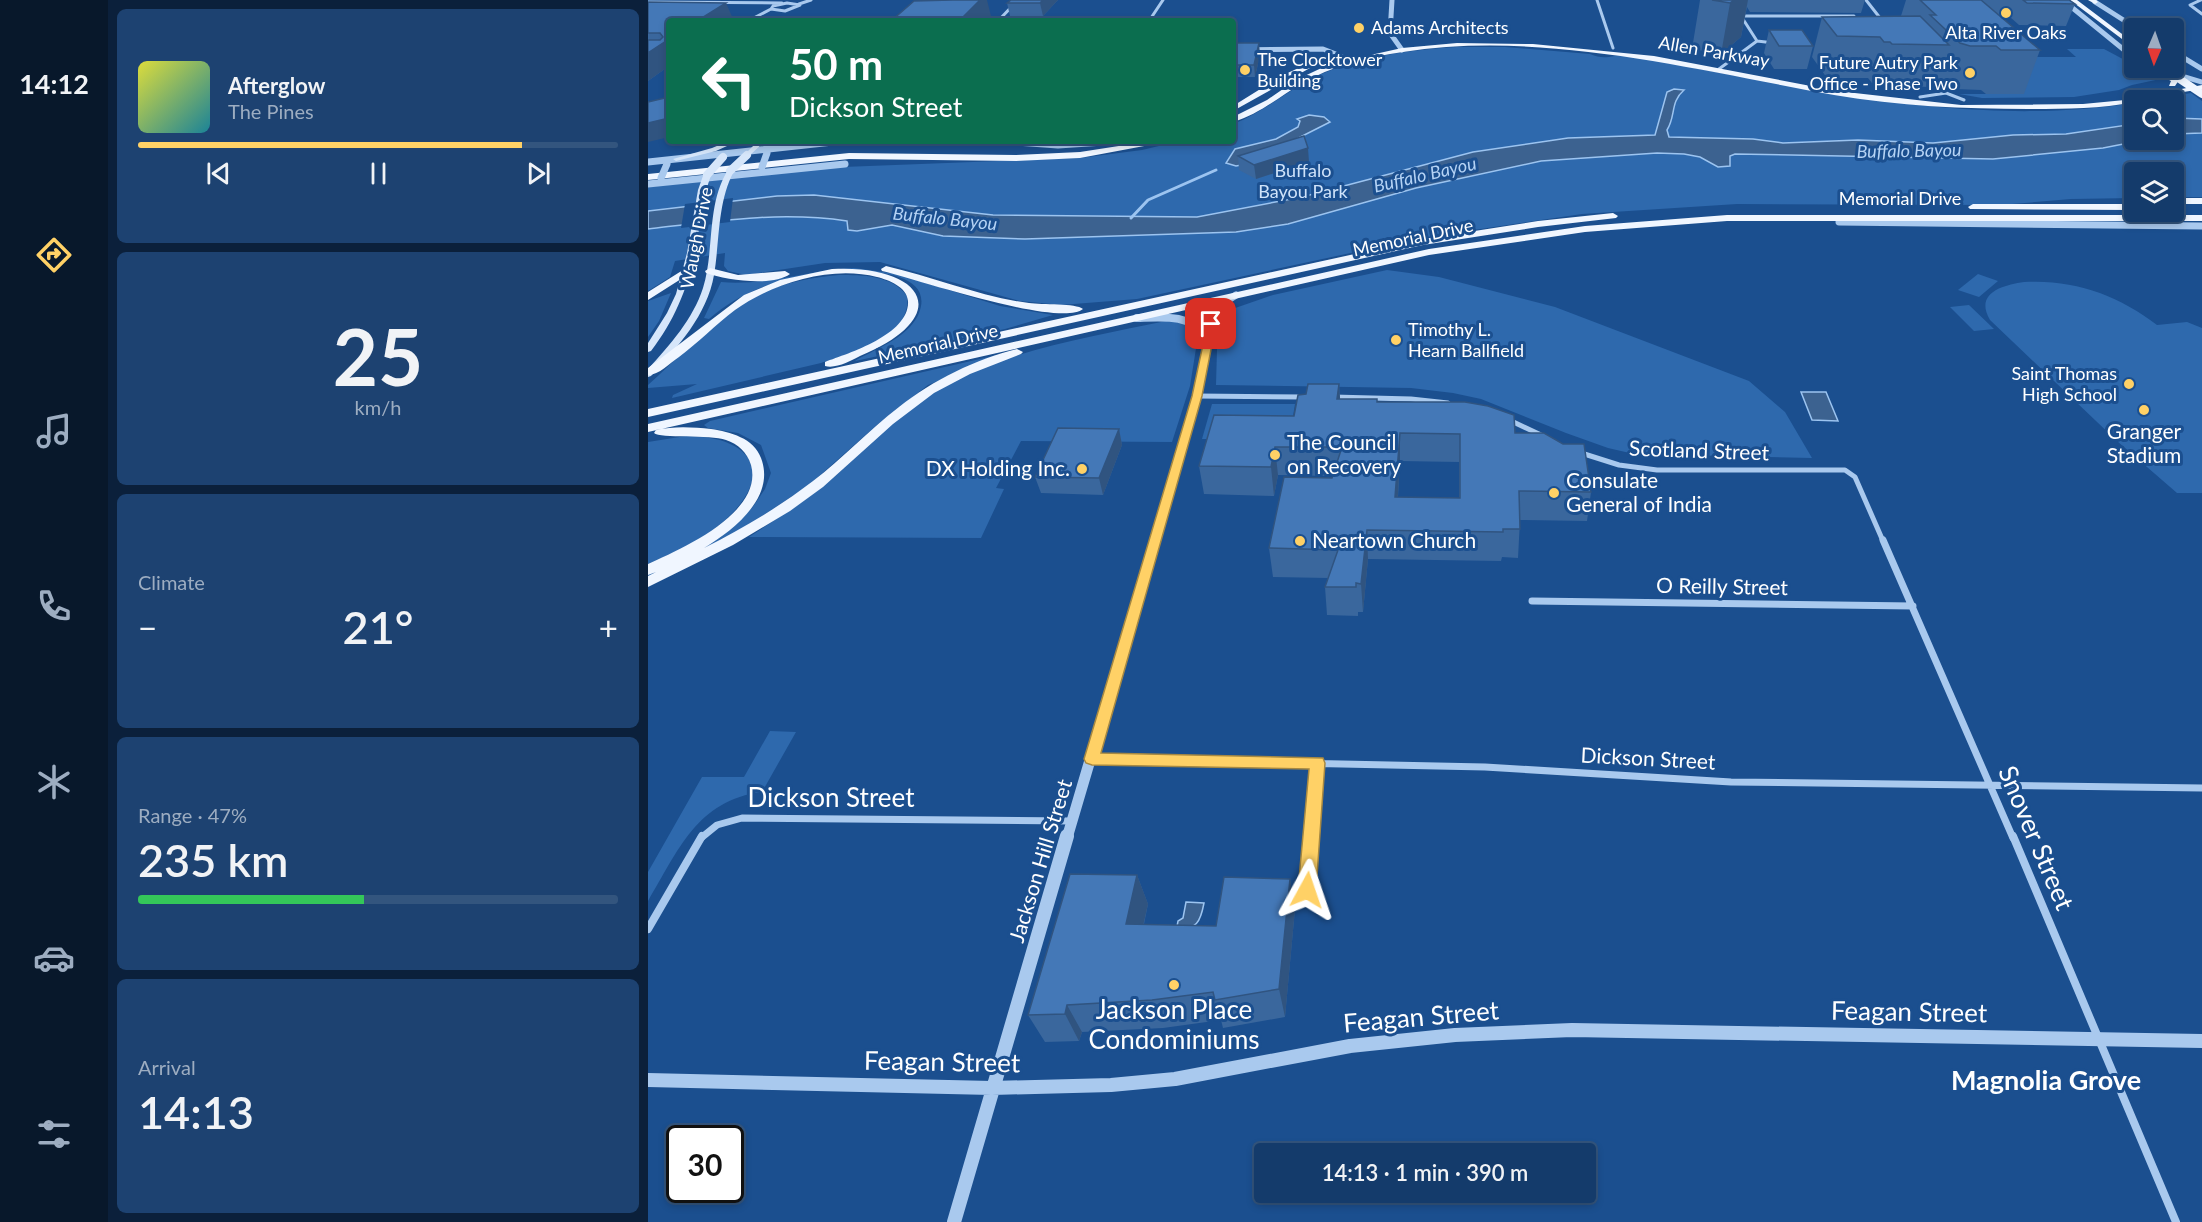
<!DOCTYPE html>
<html lang="en">
<head>
<meta charset="utf-8">
<style>
	:root { --surface:#143b6b; --page:#1d4271; --text:#f1f3f6; --muted:#9dadc1; --line:#33557e; --accent:#ffd166 }
	body { margin:0; font-family:Lato,sans-serif; background:var(--page); color:var(--text); height:100vh; display:flex; flex-direction:column; font-size:22px; white-space:nowrap }
	* { box-sizing:border-box; margin:0 }
	p { font-size:20px; color:var(--muted) }
	.icon { flex:none; width:33px; height:33px; fill:none; stroke:currentColor; stroke-width:2; stroke-linecap:round; stroke-linejoin:round }
	.map { position:relative; flex:1; overflow:hidden }
	.sheet { display:flex; flex-direction:column; gap:9px; padding:9px; background:#0b203b; width:540px }
	.sheet>* { flex:none }
	.hud { position:absolute; left:18px; top:18px; width:570px; height:126px; border-radius:6px; box-shadow:0 3px 9px #0003,0 0 0 2px var(--line); background:#0b6e4f; color:#fff; overflow:hidden }
	.needle { width:39px; rotate:182deg }
	.controls { position:absolute; left:1476px; top:18px; display:grid; gap:12px }
	.controls a { display:grid; place-items:center; width:60px; height:60px; border-radius:6px; background:var(--surface); box-shadow:0 3px 9px #0003,0 0 0 2px var(--line); font-size:30px }
	.speed { position:absolute; left:18px; top:1125px; display:flex; gap:12px; font-size:30px; font-weight:700; text-align:center }
	.speed>* { display:grid; place-content:center; width:78px; height:78px; border-radius:50%; background:var(--surface); box-shadow:0 3px 9px #0003,0 0 0 2px var(--line); line-height:1 }
	.speed .limit { border:3px solid #111; border-radius:9px; background:#fff; color:#111 }
	.pin { position:absolute; display:grid; place-items:center; width:51px; height:51px; color:#fff; margin:-26px; border-radius:12px; box-shadow:0 3px 9px #0006 }
	.me { position:absolute; width:66px; margin:-33px; rotate:5deg; stroke-linejoin:round; filter:drop-shadow(0 0 4px #0008) }
	.turn { display:flex; align-items:center; gap:21px; height:126px; padding:0 24px; font-size:27px }
	.turn .icon { width:78px; height:78px; stroke-width:2.5 }
	.turn b { display:block; font-size:42px; line-height:51px }
	.big { font-size:45px; font-weight:600; line-height:1.1 }
	.sheet .card { flex:1; display:flex; flex-direction:column; justify-content:center; gap:9px; min-width:0; padding:0 21px; border-radius:9px; background:var(--page) }
	.sheet .dial { align-items:center; gap:0 }
	.dial b { font-size:78px; line-height:1 }
	.song { display:flex; align-items:center; gap:18px }
	.cover { width:72px; height:72px; border-radius:9px; background:linear-gradient(135deg,hsl(60 70% 55%),hsl(190 70% 35%)) }
	.played { height:6px; border-radius:3px; background:linear-gradient(90deg,var(--accent) 80%,var(--line) 80%) }
	.keys { display:flex; justify-content:space-around; direction:ltr }
	.heat { display:flex; justify-content:space-between; align-items:center; font-size:33px; direction:ltr }
	.charge { height:9px; border-radius:4px; background:linear-gradient(90deg,#34c759 47%,var(--line) 0) }
	.trip { position:absolute; left:606px; top:1143px; width:342px; height:60px; border-radius:6px; background:var(--surface); box-shadow:0 3px 9px #0003,0 0 0 2px var(--line); font-weight:600; line-height:60px; text-align:center }
	main { display:flex; flex:1; min-height:0 }
	.menu { display:flex; flex-direction:column; width:108px; justify-content:space-around; align-items:center; background:#08182b; color:var(--muted) }
	.menu .icon { width:42px; height:42px }
	.menu .selected { color:var(--accent) }
	.menu b { font-size:27px; color:var(--text) }
	.map>svg:first-child { display:block }
	.green { fill:#2e69ad }
	.water { fill:#3c6290; stroke:#9cc4f0; stroke-width:1.5 }
	.pier { fill:#1b4f8f }
	.lines { fill:none; stroke-linecap:round; stroke-linejoin:round }
	.stream { stroke:#9cc4f0; stroke-width:3 }
	.minor-far3 { stroke:#a9c9ee; stroke-width:3 }
	.minor-far2 { stroke:#a9c9ee; stroke-width:5 }
	.minor-far1 { stroke:#a9c9ee; stroke-width:7 }
	.minor { stroke:#a9c9ee; stroke-width:8 }
	.tertiary-far4 { stroke:#a9c9ee; stroke-width:5 }
	.tertiary-far3 { stroke:#a9c9ee; stroke-width:7 }
	.tertiary-far2 { stroke:#a9c9ee; stroke-width:8 }
	.tertiary-far1 { stroke:#a9c9ee; stroke-width:11 }
	.tertiary { stroke:#a9c9ee; stroke-width:14 }
	.secondary { fill:#d6e6fa; fill-rule:evenodd }
	.primary { fill:#f0f6ff; fill-rule:evenodd }
	.tertiary-bridge { stroke:#a9c9ee; stroke-width:7 }
	.secondary-bridge { stroke:#d6e6fa; stroke-width:8 }
	.primary-bridge { stroke:#f0f6ff; stroke-width:8 }
	.wall { fill:#3a679d; fill-rule:evenodd }
	.shaded-wall { fill:#305480 }
	.building { fill:#4478b7; stroke:#305480; stroke-width:1.5; fill-rule:evenodd }
	.route { fill:#ffd166; stroke:#a68842; stroke-width:1.5 }
	.poi-dot { fill:#ffd166; stroke:#1b4f8f; stroke-width:2 }
	.labels { text-anchor:middle; stroke-width:6; stroke-linejoin:round; paint-order:stroke }
	.far-poi-label { font-size:18px; fill:#fff; stroke:#1b4f8f; text-anchor:start }
	.far-street-label { font-size:18px; fill:#fff; stroke:#1b4f8f }
	.far-water-label { font-size:18px; font-style:italic; fill:#b5d3f5; stroke:#1b4f8f }
	.far-park-label { font-size:18px; fill:#cfe3fa; stroke:#1b4f8f }
	.poi-label { font-size:21px; fill:#fff; stroke:#1b4f8f; text-anchor:start }
	.street-label { font-size:21px; fill:#fff; stroke:#1b4f8f }
	.near-street-label { font-size:26px; fill:#fff; stroke:#1b4f8f }
	.near-poi-label { font-size:26px; fill:#fff; stroke:#1b4f8f }
	.near-neighbourhood-label { font-size:27px; font-weight:bold; fill:#fff; stroke:#1b4f8f }
</style>
</head>
<body>
<main>
<nav class="menu">
<b>14:12</b>
<svg class="icon selected" aria-label="directions" viewBox="0 0 24 24"><path d="M12 3l9 9-9 9-9-9zM9 14v-3h6M13 9l2 2-2 2"/></svg>
<svg class="icon" aria-label="music" viewBox="0 0 24 24"><path d="M9 18V5l10-2v13"/><circle cx="6" cy="18" r="3"/><circle cx="16" cy="16" r="3"/></svg>
<svg class="icon" aria-label="phone" viewBox="0 0 24 24"><path d="M5 4h4l2 5-3 2q2 4 5 5l2-3 5 2v4C11 20 4 13 5 4z"/></svg>
<svg class="icon" aria-label="climate" viewBox="0 0 24 24"><path d="M12 3v18M4 7l16 10M4 17L20 7"/></svg>
<svg class="icon" aria-label="car" viewBox="0 0 24 24"><path d="M5 17H2v-5l4-1 3-4h7l3 4 3 1v5h-3M9 17h6M6 11h13"/><circle cx="7" cy="17" r="2"/><circle cx="17" cy="17" r="2"/></svg>
<svg class="icon" aria-label="filters" viewBox="0 0 24 24"><path d="M4 7h16M4 17h16"/><circle cx="9" cy="7" r="2"/><circle cx="15" cy="17" r="2"/></svg>
</nav>
<section class="sheet">
<div class="card">
<div class="song"><i class="cover"></i><div><b>Afterglow</b><p>The Pines</p></div></div>
<div class="played"></div>
<div class="keys"><svg class="icon" aria-label="previous" viewBox="0 0 24 24"><path d="M18 5L8 12l10 7zM5 5v14"/></svg><svg class="icon" aria-label="pause" viewBox="0 0 24 24"><path d="M8 5v14M16 5v14"/></svg><svg class="icon" aria-label="next" viewBox="0 0 24 24"><path d="M6 5l10 7-10 7zM19 5v14"/></svg></div>
</div>
<div class="card dial"><b>25</b><p>km/h</p></div>
<div class="card"><p>Climate</p>
<div class="heat"><a>−</a><b class="big">21°</b><a>+</a></div>
</div>
<div class="card"><p>Range · 47%</p><b class="big">235 km</b><div class="charge"></div></div>
<div class="card"><p>Arrival</p><b class="big">14:13</b></div>
</section>
<div class="map">
<svg width="1554" height="1222" viewBox="0 0 1554 1222">
	<rect width="100%" height="100%" fill="#1b4f8f"/>
	<path class="green" d="M809,47H857L942,54C952,58 956,58 967,56C984,54 1013,61 1030,65C1181,93 1333,127 1486,103V140H1526V100H1503L1543,93L1554,101V197H1526V172H1486V198L1423,199L1352,205L1089,204L934,214L772,238L489,299L413,305L372,301L232,262L177,263L98,275L80,271L76,266L77,253L27,261L22,277L0,291V187L195,167L432,158L494,150L532,141H585V124C616,112 640,90 669,76C712,56 763,50 809,47Z
		M1419,49H1456L1486,65V68H1492L1517,78L1484,85L1471,90L1426,97L1334,98L1311,94H1375L1336,57H1428Z
		M206,268L250,274L352,306L405,315L357,329L207,361C210,358 217,356 222,353C239,344 263,333 271,313C292,259 172,270 147,277C115,285 86,297 61,319L56,318L73,282C117,286 161,270 206,268Z
		M739,270L791,277L907,307L1101,381L1137,412L1164,458L986,454L960,448L918,433L833,399L805,393L763,388L568,385L570,314L625,295Z
		M1330,274L1350,281L1331,297L1310,290Z
		M191,275C214,275 244,275 259,296C265,336 203,354 173,363L24,398L25,395L49,384L0,388V385C28,360 55,330 86,308C116,287 155,278 191,275Z
		M1376,282C1426,279 1470,295 1509,325L1539,322L1554,328V493H1529L1469,441L1342,320C1326,293 1355,285 1376,282Z
		M23,293L11,321L0,337V301Z
		M1321,305L1346,329L1326,331L1302,307Z
		M518,321L536,323L547,329L550,336L542,386L524,442L373,441L348,488L356,489L333,538L101,537C130,518 160,499 187,476C217,450 245,418 279,396C349,351 438,338 518,321Z
		M358,353L280,385L230,424L161,485L90,532L0,576V574L73,537L104,508L117,489L123,473L113,445L90,433L60,428L56,425L62,421Z
		M564,404H647L641,440L554,439Z
		M38,436C103,436 130,473 76,521C55,540 26,552 0,564V442Z
		M122,731L148,732L114,792C49,800 30,851 0,901V872L54,777H96Z"/>
	<path class="water" d="M1026,89L1036,90C1022,102 1028,116 1019,130L1021,137L1105,139L1135,143L1210,140L1285,143L1365,135L1418,134L1486,124V140H1496L1455,148L1345,159L1087,154L1082,156V166L1070,167L1052,157L1036,154L1009,153L893,161L768,188L640,224L588,232L377,239L295,236L244,225L209,231L200,230L199,221C132,211 67,221 0,229V211L129,196L166,195L345,215L549,217L654,197L825,152L920,138L1007,135L1019,92Z
		M661,115L676,117L682,122L599,164L588,166L578,163L587,149L628,139L650,127L652,121L649,119Z
		M1526,118L1554,119V133L1526,134Z
		M1153,392H1178L1190,421L1164,420Z
		M538,902L556,903C552,924 549,927 528,932L530,921L535,918Z"/>
	<path class="pier" d="M85,198L82,222L33,228L37,204Z"/>
	<g class="lines">
		<path class="stream" d="M483,218L500,200L568,170"/>
		<path class="minor-far3" d="M949,0L965,48
			M1218,0L1236,23
			M1553,0L1542,5L1554,14
			M0,2L134,3
			M139,3L152,5L137,11L123,9L125,6Z
			M151,4L163,0
			M1093,16H1206
			M100,21L123,9
			M350,21L370,0
			M467,21L502,20
			M501,21L515,0
			M1109,41L1126,43
			M1071,69L1109,41L1093,16
			M1284,78L1298,93
			M1272,97L1298,93L1316,100"/>
		<path class="minor-far2" d="M549,396L656,397
			M685,397L763,399L800,403
			M859,419L893,435
			M930,452L971,465L1009,470H1197L1207,477L1235,541"/>
		<path class="minor-far1" d="M1235,540L1365,838
			M884,601L1265,606
			M444,759L837,767L1083,782L1554,788
			M53,838L69,825L94,818L425,821
			M663,838L669,763"/>
		<path class="minor" d="M1365,836L1528,1222
			M659,890L663,836
			M0,929L54,836"/>
		<path class="tertiary-far4" d="M744,0L742,33L754,50
			M1416,1L1486,58
			M1447,2L1488,28
			M585,50L675,49L693,56
			M1526,52L1554,69
			M1507,68L1554,82"/>
		<path class="tertiary-far3" d="M354,141L410,145L471,141
			M0,162L194,141
			M0,184L197,164
			M1191,222L1554,226
			M566,313L568,308L588,295"/>
		<path class="tertiary-far2" d="M489,318C517,317 540,314 560,336
			M506,541L549,396L566,311"/>
		<path class="tertiary-far1" d="M419,838L507,540"/>
		<path class="tertiary" d="M0,1080L344,1088L463,1085L527,1079L702,1046L807,1035L924,1030L1554,1041
			M306,1222L419,836"/>
		<path class="secondary" d="M81,141H90L68,151L28,161L25,159L64,148Z
			M110,141H117L101,156H97V154Z
			M122,141H148L162,144L159,146L125,143Z
			M80,170L86,171C69,203 72,240 66,275C59,315 30,347 3,376L0,377V369C22,345 45,319 55,288C67,249 58,205 80,170Z
			M56,173L63,175C54,200 52,227 47,253C39,290 26,321 3,351L0,352V343L19,313L28,294L39,253L50,190Z"/>
		<path class="primary" d="M1422,0H1429L1486,43V48Z
			M1440,0H1448L1450,2L1447,4Z
			M809,43L885,44L1006,56L1189,91L1313,105L1435,104L1477,100L1554,85V89L1486,100V102C1452,109 1416,109 1380,109C1316,109 1250,106 1186,95C1047,70 896,30 755,52C721,57 683,66 653,84C631,97 611,114 585,122V117L619,100L648,80L682,64L754,48Z
			M655,66L662,68L585,111V106L633,76Z
			M1498,68H1506L1531,80L1527,86H1521L1523,81Z
			M503,141H523L432,158L368,161L201,159L0,180V174L201,153L368,155L432,152Z
			M1526,198H1554V204H1526Z
			M1325,204H1486V210L1322,209L1320,207Z
			M965,213L970,216L968,218L890,227L775,245L0,417V409L775,239L890,221Z
			M1079,215H1554V221H1079L937,232L781,255L0,432V424L781,249L937,226Z
			M238,266C286,277 333,297 381,303C394,305 428,303 435,309C412,328 268,279 234,271L233,269Z
			M62,268L90,275L137,271L142,274C124,287 78,280 58,273L57,271Z
			M184,269C274,264 310,315 212,356C202,361 188,369 177,366V362C202,353 262,334 260,301C259,287 241,280 229,277C183,265 125,283 87,310C67,325 50,343 31,357C22,363 11,375 0,375V368L96,295L132,280Z
			M35,270L44,272L0,300V292Z
			M369,349L375,352L373,354L322,374L286,393L245,424L175,487L142,511L85,545L0,587V576L8,572L0,575V564C33,549 116,513 103,465C99,452 90,444 78,440C62,434 12,439 6,433L8,430C25,426 45,427 63,429C82,432 106,438 113,458C128,497 86,530 56,548C94,529 131,507 165,481C195,458 221,430 251,407C285,380 328,359 369,349Z"/>
		<path class="tertiary-bridge" d="M114,167L119,153
			M13,178L19,164"/>
		<path class="secondary-bridge" d="M82,171L99,155
			M59,175L75,157"/>
		<path class="primary-bridge" d="M1515,68L1554,94"/>
	</g>
	<path class="wall" d="M363,0H410L395,16H362L359,3Z
		M1052,0H1217L1213,13L1102,12L1099,7L1093,37L1073,54L1044,49Z
		M1258,0H1421L1427,4L1418,26L1371,25L1362,17H1353L1392,50L1376,94H1338L1333,90L1307,89L1297,87L1290,78L1287,87L1232,86L1230,83H1224L1220,78H1179L1164,57L1174,17L1253,16Z
		M0,2L78,3L21,66L0,81Z
		M1121,30L1165,46L1159,69H1126L1116,53Z
		M585,43L612,55L607,77H585Z
		M590,156L661,162L608,179L591,170Z
		M691,384L692,399L729,402L867,433L943,492L939,521L872,520L870,558L854,557L853,561L720,559L715,612H710V616L679,615L677,587L680,578L625,577L621,548L684,478V476L630,475L626,496L556,494L551,466L646,416L658,394ZM752,461L811,462V498L750,497Z
		M471,429L474,445L455,495L393,493L387,477Z
		M489,875L500,904L496,924L568,926L642,879L647,909L637,1017L575,1028L573,1020L515,1028L434,1032L431,1041L397,1042L380,1015Z"/>
	<path class="shaded-wall" d="M332,0H339L343,16L338,21H311Z
		M395,0H410L395,16L392,3Z
		M1086,0H1100L1093,37L1073,54L1082,3Z
		M78,3L86,21H49Z
		M21,39V66L0,81V44Z
		M611,43L612,55L607,77L606,65Z
		M21,118V137L0,142V123Z
		M660,148L661,162L608,179L606,165Z
		M691,384L693,412L689,399Z
		M471,429L474,445L455,495L451,478Z
		M752,433V461L748,525L747,497Z
		M627,447L630,475L626,496L623,467Z
		M719,530L720,559L715,612L713,584Z
		M489,875L500,904L489,953L478,924Z
		M642,879L647,909L637,1017L631,989Z
		M419,1005L434,1032L431,1041L417,1014Z"/>
	<path class="building" d="M304,0H332L311,21H243L266,1Z
		M363,0H395L392,3H359Z
		M1064,0H1086L1082,3Z
		M1272,0H1333L1392,50H1353L1348,46H1322L1312,43L1282,15H1288Z
		M1375,0H1421L1427,4L1379,3Z
		M0,2L78,3L49,21H21V39L0,53V40H12L15,37L12,33H0Z
		M1272,16L1301,45L1244,44L1242,42H1236L1232,37L1189,36L1174,17Z
		M1121,30H1154L1165,46H1131Z
		M585,43H611L606,65H585Z
		M21,97V118L0,123V102Z
		M656,136L660,148L606,165L590,156Z
		M660,384H691L689,399H729V402H817L840,406L866,415L867,433H896L915,444H936L943,492L871,491L872,529H855V532L719,530L713,584L708,583V587H677L690,550L621,548L636,477L684,478L694,447H627L623,467L551,466L566,415L646,416L650,395L658,394ZM752,433L812,434V498L747,497Z
		M410,428L471,429L451,478L387,477Z
		M422,874L489,875L478,924L568,926L576,877L642,879L631,989L567,1000L565,992L504,1000L419,1005L417,1014L380,1015Z"/>
	<path class="route" d="M560,321L568,324L554,396L453,753L675,758L677,763L668,890L665,895L659,897L653,895L650,890L661,769L444,765L438,763L436,759L544,396Z"/>
	<g class="poi-dot">
		<circle cx="1358" cy="13" r="6"/>
		<circle cx="711" cy="28" r="6"/>
		<circle cx="597" cy="70" r="6"/>
		<circle cx="1322" cy="73" r="6"/>
		<circle cx="748" cy="340" r="6"/>
		<circle cx="1481" cy="384" r="6"/>
		<circle cx="1496" cy="410" r="6"/>
		<circle cx="627" cy="455" r="6"/>
		<circle cx="434" cy="469" r="6"/>
		<circle cx="906" cy="493" r="6"/>
		<circle cx="652" cy="541" r="6"/>
		<circle cx="526" cy="985" r="6"/>
	</g>
	<g class="labels">
		<g class="far-poi-label">
			<text x="723" y="34">Adams Architects</text>
			<text x="1358" y="39" text-anchor="middle">Alta River Oaks</text>
			<text x="609" y="66">The Clocktower<tspan x="609" dy="21">Building</tspan></text>
			<text x="1310" y="69" text-anchor="end">Future Autry Park<tspan x="1310" dy="21">Office - Phase Two</tspan></text>
			<text x="760" y="336">Timothy L.<tspan x="760" dy="21">Hearn Ballfield</tspan></text>
			<text x="1469" y="380" text-anchor="end">Saint Thomas<tspan x="1469" dy="21">High School</tspan></text>
		</g>
		<g class="far-street-label">
			<text transform="translate(1066 52) rotate(10)" y="6">Allen Parkway</text>
			<text x="1252" y="205">Memorial Drive</text>
			<text transform="translate(49 238) rotate(-79)" y="6">Waugh Drive</text>
			<text transform="translate(765 238) rotate(-12)" y="6">Memorial Drive</text>
			<text transform="translate(290 344) rotate(-13)" y="6">Memorial Drive</text>
		</g>
		<g class="far-water-label">
			<text transform="translate(1261 151) rotate(-1)" y="6">Buffalo Bayou</text>
			<text transform="translate(777 175) rotate(-13)" y="6">Buffalo Bayou</text>
			<text transform="translate(297 219) rotate(6)" y="6">Buffalo Bayou</text>
		</g>
		<g class="far-park-label">
			<text x="655" y="177">Buffalo<tspan x="655" dy="21">Bayou Park</tspan></text>
		</g>
		<g class="poi-label">
			<text x="1496" y="439" text-anchor="middle">Granger<tspan x="1496" dy="24">Stadium</tspan></text>
			<text x="639" y="450">The Council<tspan x="639" dy="24">on Recovery</tspan></text>
			<text x="422" y="476" text-anchor="end">DX Holding Inc.</text>
			<text x="918" y="488">Consulate<tspan x="918" dy="24">General of India</tspan></text>
			<text x="664" y="548">Neartown Church</text>
		</g>
		<g class="street-label">
			<text transform="translate(1051 451) rotate(2)" y="7">Scotland Street</text>
			<text transform="translate(1074 587) rotate(1)" y="7">O Reilly Street</text>
			<text transform="translate(1000 759) rotate(3)" y="7">Dickson Street</text>
			<text transform="translate(393 861) rotate(-73)" y="7">Jackson Hill Street</text>
		</g>
		<g class="near-street-label">
			<text x="183" y="807">Dickson Street</text>
			<text transform="translate(1388 838) rotate(67)" y="9">Snover Street</text>
			<text transform="translate(1261 1012) rotate(1)" y="9">Feagan Street</text>
			<text transform="translate(773 1017) rotate(-5)" y="9">Feagan Street</text>
			<text transform="translate(294 1062) rotate(1)" y="9">Feagan Street</text>
		</g>
		<g class="near-poi-label">
			<text x="526" y="1019">Jackson Place<tspan x="526" dy="30">Condominiums</tspan></text>
		</g>
		<g class="near-neighbourhood-label">
			<text x="1398" y="1090">Magnolia Grove</text>
		</g>
	</g>
</svg>
<div class="controls">
<a><svg class="needle" viewBox="-14 -14 28 28"><path d="M0-13l5 13h-10z" fill="#e53935"/><path d="M0 13l5-13h-10z" fill="#9dadc1"/></svg></a>
<a><svg class="icon" aria-label="search" viewBox="0 0 24 24"><circle cx="10" cy="10" r="6"/><path d="M15 15l6 6"/></svg></a>
<a><svg class="icon" aria-label="layers" viewBox="0 0 24 24"><path d="M12 4l9 5-9 5-9-5zM3 14l9 5 9-5"/></svg></a>
</div>
<div class="speed"><div class="limit">30</div></div>
<div class="pin" style="left:563px;top:324px;background:#d93025"><svg class="icon" aria-label="arrive" viewBox="0 0 24 24"><path d="M6 21V4h12l-3 4 3 4H6"/></svg></div>
<svg class="me" style="left:659px;top:890px" viewBox="-20 -20 40 40"><path d="M0-17L14 15 0 8-14 15z" fill="#ffd166" stroke="#fff" stroke-width="4"/></svg>
<div class="trip">14:13 · 1 min · 390 m</div>
<div class="hud">
<div class="turn"><svg class="icon" aria-label="left" viewBox="0 0 24 24"><path d="M17 20v-9H6M10 6l-5 5 5 5"/></svg><div><b>50 m</b>Dickson Street</div></div>
</div>
</div>
</main>
</body>
</html>
